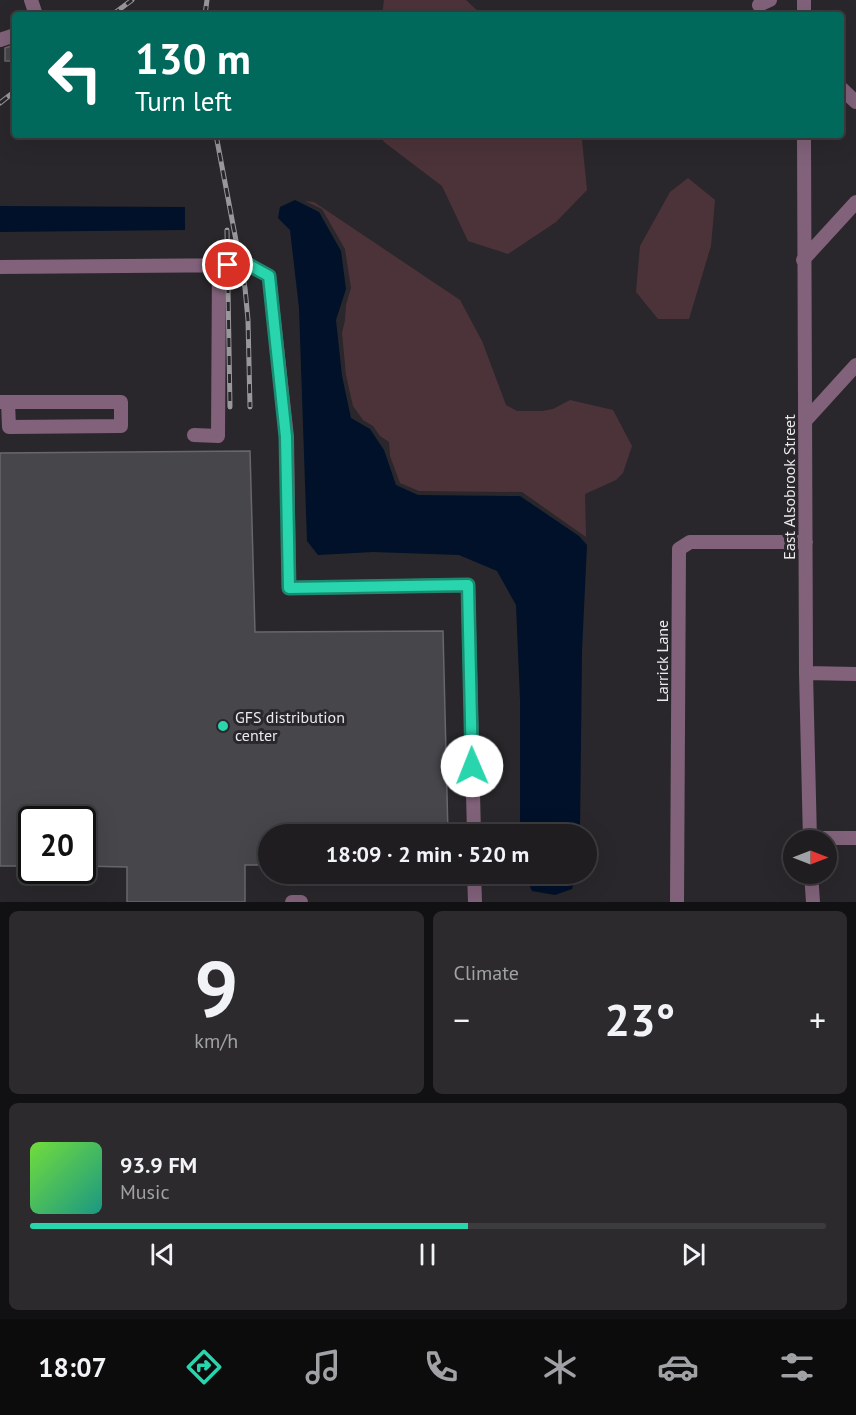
<!DOCTYPE html>
<html lang="en">
<head>
<meta charset="utf-8">
<style>
	:root { --surface:#1f1d20; --page:#2c2a2d; --text:#f1f3f6; --muted:#a1a2a5; --line:#3c3b3e; --accent:#28d5ad }
	body { margin:0; font-family:"PT Sans",sans-serif; background:var(--page); color:var(--text); height:100vh; display:flex; flex-direction:column; font-size:22px; white-space:nowrap }
	* { box-sizing:border-box; margin:0 }
	p { font-size:20px; color:var(--muted) }
	.icon { flex:none; width:33px; height:33px; fill:none; stroke:currentColor; stroke-width:2; stroke-linecap:round; stroke-linejoin:round }
	.map { position:relative; height:902px; overflow:hidden }
	.side { display:flex; flex-direction:column; gap:9px; padding:9px; background:#111012; flex:1 }
	.side>* { flex:none }
	.guide { position:absolute; left:12px; top:12px; width:832px; height:126px; border-radius:6px; box-shadow:0 6px 24px #0002,0 0 0 2px var(--line); background:#00695c; color:#fff; overflow:hidden }
	.needle { width:39px; rotate:90deg }
	.controls { position:absolute; left:783px; top:830px; display:grid; gap:12px }
	.controls a { display:grid; place-items:center; width:54px; height:54px; border-radius:50%; background:var(--surface); box-shadow:0 6px 24px #0002,0 0 0 2px var(--line); font-size:30px }
	.speed { position:absolute; left:18px; top:806px; display:flex; gap:12px; font-size:30px; font-weight:700; text-align:center }
	.speed>* { display:grid; place-content:center; width:78px; height:78px; border-radius:50%; background:var(--surface); box-shadow:0 6px 24px #0002,0 0 0 2px var(--line); line-height:1 }
	.speed .limit { border:3px solid #111; border-radius:9px; background:#fff; color:#111 }
	.pin { position:absolute; display:grid; place-items:center; width:51px; height:51px; color:#fff; margin:-26px; border:3px solid #fff; border-radius:50%; box-shadow:0 2px 6px #0007 }
	.me { position:absolute; width:66px; margin:-33px; rotate:359deg; stroke-linejoin:round; filter:drop-shadow(0 0 4px #0008) }
	.turn { display:flex; align-items:center; gap:21px; height:126px; padding:0 24px; font-size:27px }
	.turn .icon { width:78px; height:78px; stroke-width:2.5 }
	.turn b { display:block; font-size:42px; line-height:51px }
	.big { font-size:45px; font-weight:700; line-height:1.1 }
	.side .card { flex:1; display:flex; flex-direction:column; justify-content:center; gap:9px; min-width:0; padding:0 21px; border-radius:9px; background:var(--page) }
	.side .dial { align-items:center; gap:0 }
	.dial b { font-size:78px; line-height:1 }
	.song { display:flex; align-items:center; gap:18px }
	.cover { width:72px; height:72px; border-radius:9px; background:linear-gradient(135deg,hsl(100 70% 55%),hsl(170 70% 35%)) }
	.played { height:6px; border-radius:3px; background:linear-gradient(90deg,var(--accent) 55%,var(--line) 55%) }
	.keys { display:flex; justify-content:space-around; direction:ltr }
	.heat { display:flex; justify-content:space-between; align-items:center; font-size:33px; direction:ltr }
	.side .tiles { flex:1; display:grid; gap:9px; grid-template-columns:1fr 1fr }
	.card:last-child { grid-column:span 2 }
	.trip { position:absolute; left:258px; top:824px; width:339px; height:60px; border-radius:30px; background:var(--surface); box-shadow:0 6px 24px #0002,0 0 0 2px var(--line); font-weight:700; line-height:60px; text-align:center }
	.tab-bar { display:flex; height:96px; justify-content:space-around; align-items:center; background:#0c0c0d; color:var(--muted) }
	.tab-bar .icon { width:42px; height:42px }
	.tab-bar .on { color:var(--accent) }
	.tab-bar b { font-size:27px; color:var(--text) }
	.map>svg:first-child { display:block }
	.green { fill:#4c333a }
	.water { fill:#001129 }
	.building { fill:#46464b; stroke:#67676c; stroke-width:1.5 }
	.lines { fill:none; stroke-linecap:round; stroke-linejoin:round }
	.minor { stroke:#81627a; stroke-width:14 }
	.rail-casing { stroke:#99979b; stroke-width:5 }
	.rail { stroke:#29272b; stroke-width:3; stroke-dasharray:9; stroke-linecap:butt }
	.route-casing { stroke:#1a8a70; stroke-width:15 }
	.route { stroke:#28d5ad; stroke-width:10 }
	.poi-dot { fill:#28d5ad; stroke:#29272b; stroke-width:2 }
	.labels { text-anchor:middle; stroke-width:6; stroke-linejoin:round; paint-order:stroke }
	.street-label { font-size:16px; fill:#ebe9ec; stroke:#29272b }
	.poi-label { font-size:16px; fill:#ebe9ec; stroke:#29272b; text-anchor:start }
</style>
</head>
<body>
<div class="map">
<svg width="856" height="902" viewBox="0 0 856 902">
	<rect width="100%" height="100%" fill="#29272b"/>
	<path class="green" d="M384,0H466L482,15H382Z
		M380,135H579L582,140L587,190L556,222L508,254L468,241L442,186L384,142Z
		M688,178L715,200L711,246L689,319H658L636,292L640,246L670,192Z
		M305,201L314,202L460,300L482,341L506,405L517,411H542L553,409L570,400L613,410L632,446L623,473L616,480L585,494L586,537L522,492L419,491L400,483L390,456L389,442L380,436L373,426L363,420L353,406L346,375L342,333L345,320L346,305L351,288L345,249L322,209Z"/>
	<path class="water" d="M295,200L319,212L341,251L346,289L336,320L342,376L351,418L370,429L384,450L396,485L418,495L520,496L579,536L587,545L582,651L580,834H520V700L516,605L497,571L459,555L373,552L318,555L307,541L299,308L290,230L278,218L280,207Z
		M0,206L185,207V230L0,232Z
		M524,873H577L572,889L555,895L532,891Z"/>
	<path class="building" d="M11,46H15V61H5V48Z
		M250,451L255,632L443,631L448,834H268V865H245V902H127V867L82,866V819H32V866H0V453Z"/>
	<g class="lines">
		<path class="minor" d="M31,0L36,15
			M804,0V15
			M759,5L770,0
			M0,40L15,35
			M842,89L856,102
			M804,135L806,673L810,840
			M803,260L856,202
			M0,267L249,265L269,276L287,437L289,588L468,585L474,834
			M0,402H121V426L9,427L8,402
			M806,420L856,365
			M194,435L218,436L219,265
			M806,673L856,674
			M810,838H856
			M474,873L475,902
			M811,873L813,902
			M292,902H301
			M677,902L679,549L690,542H806"/>
		<defs>
			<path id="rail" d="M112,15L132,0
				M205,15L207,0
				M0,103L15,91
				M216,135L245,288L248,320L250,407
				M227,230L230,407"/>
		</defs>
		<use href="#rail" class="rail-casing"/>
		<use href="#rail" class="rail"/>
	</g>
	<g class="lines">
		<defs>
			<path id="route" d="M228,265H249L269,276L286,437L289,588L468,585L472,766"/>
		</defs>
		<use href="#route" class="route-casing"/>
		<use href="#route" class="route"/>
	</g>
	<circle class="poi-dot" cx="223" cy="726" r="6"/>
	<g class="labels">
		<g class="street-label">
			<text transform="translate(789 487) rotate(-90)" y="6">East Alsobrook Street</text>
			<text transform="translate(662 661) rotate(-90)" y="6">Larrick Lane</text>
		</g>
		<g class="poi-label">
			<text x="235" y="723">GFS distribution<tspan x="235" dy="18">center</tspan></text>
		</g>
	</g>
</svg>
<div class="controls">
<a><svg class="needle" viewBox="-14 -14 28 28"><path d="M0-13l5 13h-10z" fill="#e53935"/><path d="M0 13l5-13h-10z" fill="#a1a2a5"/></svg></a>
</div>
<div class="speed"><div class="limit">20</div></div>
<div class="pin" style="left:228px;top:265px;background:#d93025"><svg class="icon" aria-label="arrive" viewBox="0 0 24 24"><path d="M6 21V4h12l-3 4 3 4H6"/></svg></div>
<svg class="me" style="left:472px;top:766px" viewBox="-20 -20 40 40"><circle r="19" fill="#fff"/><path d="M0-13L10 11 0 6-10 11z" fill="#28d5ad"/></svg>
<div class="trip">18:09 · 2 min · 520 m</div>
<div class="guide">
<div class="turn"><svg class="icon" aria-label="left" viewBox="0 0 24 24"><path d="M17 20v-9H6M10 6l-5 5 5 5"/></svg><div><b>130 m</b>Turn left</div></div>
</div>
</div>
<section class="side">
<div class="tiles">
<div class="card dial"><b>9</b><p>km/h</p></div>
<div class="card"><p>Climate</p>
<div class="heat"><a>−</a><b class="big">23°</b><a>+</a></div>
</div>
<div class="card">
<div class="song"><i class="cover"></i><div><b>93.9 FM</b><p>Music</p></div></div>
<div class="played"></div>
<div class="keys"><svg class="icon" aria-label="previous" viewBox="0 0 24 24"><path d="M18 5L8 12l10 7zM5 5v14"/></svg><svg class="icon" aria-label="pause" viewBox="0 0 24 24"><path d="M8 5v14M16 5v14"/></svg><svg class="icon" aria-label="next" viewBox="0 0 24 24"><path d="M6 5l10 7-10 7zM19 5v14"/></svg></div>
</div>
</div>
</section>
<nav class="tab-bar">
<b>18:07</b>
<svg class="icon on" aria-label="directions" viewBox="0 0 24 24"><path d="M12 3l9 9-9 9-9-9zM9 14v-3h6M13 9l2 2-2 2"/></svg>
<svg class="icon" aria-label="music" viewBox="0 0 24 24"><path d="M9 18V5l10-2v13"/><circle cx="6" cy="18" r="3"/><circle cx="16" cy="16" r="3"/></svg>
<svg class="icon" aria-label="phone" viewBox="0 0 24 24"><path d="M5 4h4l2 5-3 2q2 4 5 5l2-3 5 2v4C11 20 4 13 5 4z"/></svg>
<svg class="icon" aria-label="climate" viewBox="0 0 24 24"><path d="M12 3v18M4 7l16 10M4 17L20 7"/></svg>
<svg class="icon" aria-label="car" viewBox="0 0 24 24"><path d="M5 17H2v-5l4-1 3-4h7l3 4 3 1v5h-3M9 17h6M6 11h13"/><circle cx="7" cy="17" r="2"/><circle cx="17" cy="17" r="2"/></svg>
<svg class="icon" aria-label="filters" viewBox="0 0 24 24"><path d="M4 7h16M4 17h16"/><circle cx="9" cy="7" r="2"/><circle cx="15" cy="17" r="2"/></svg>
</nav>
</body>
</html>
